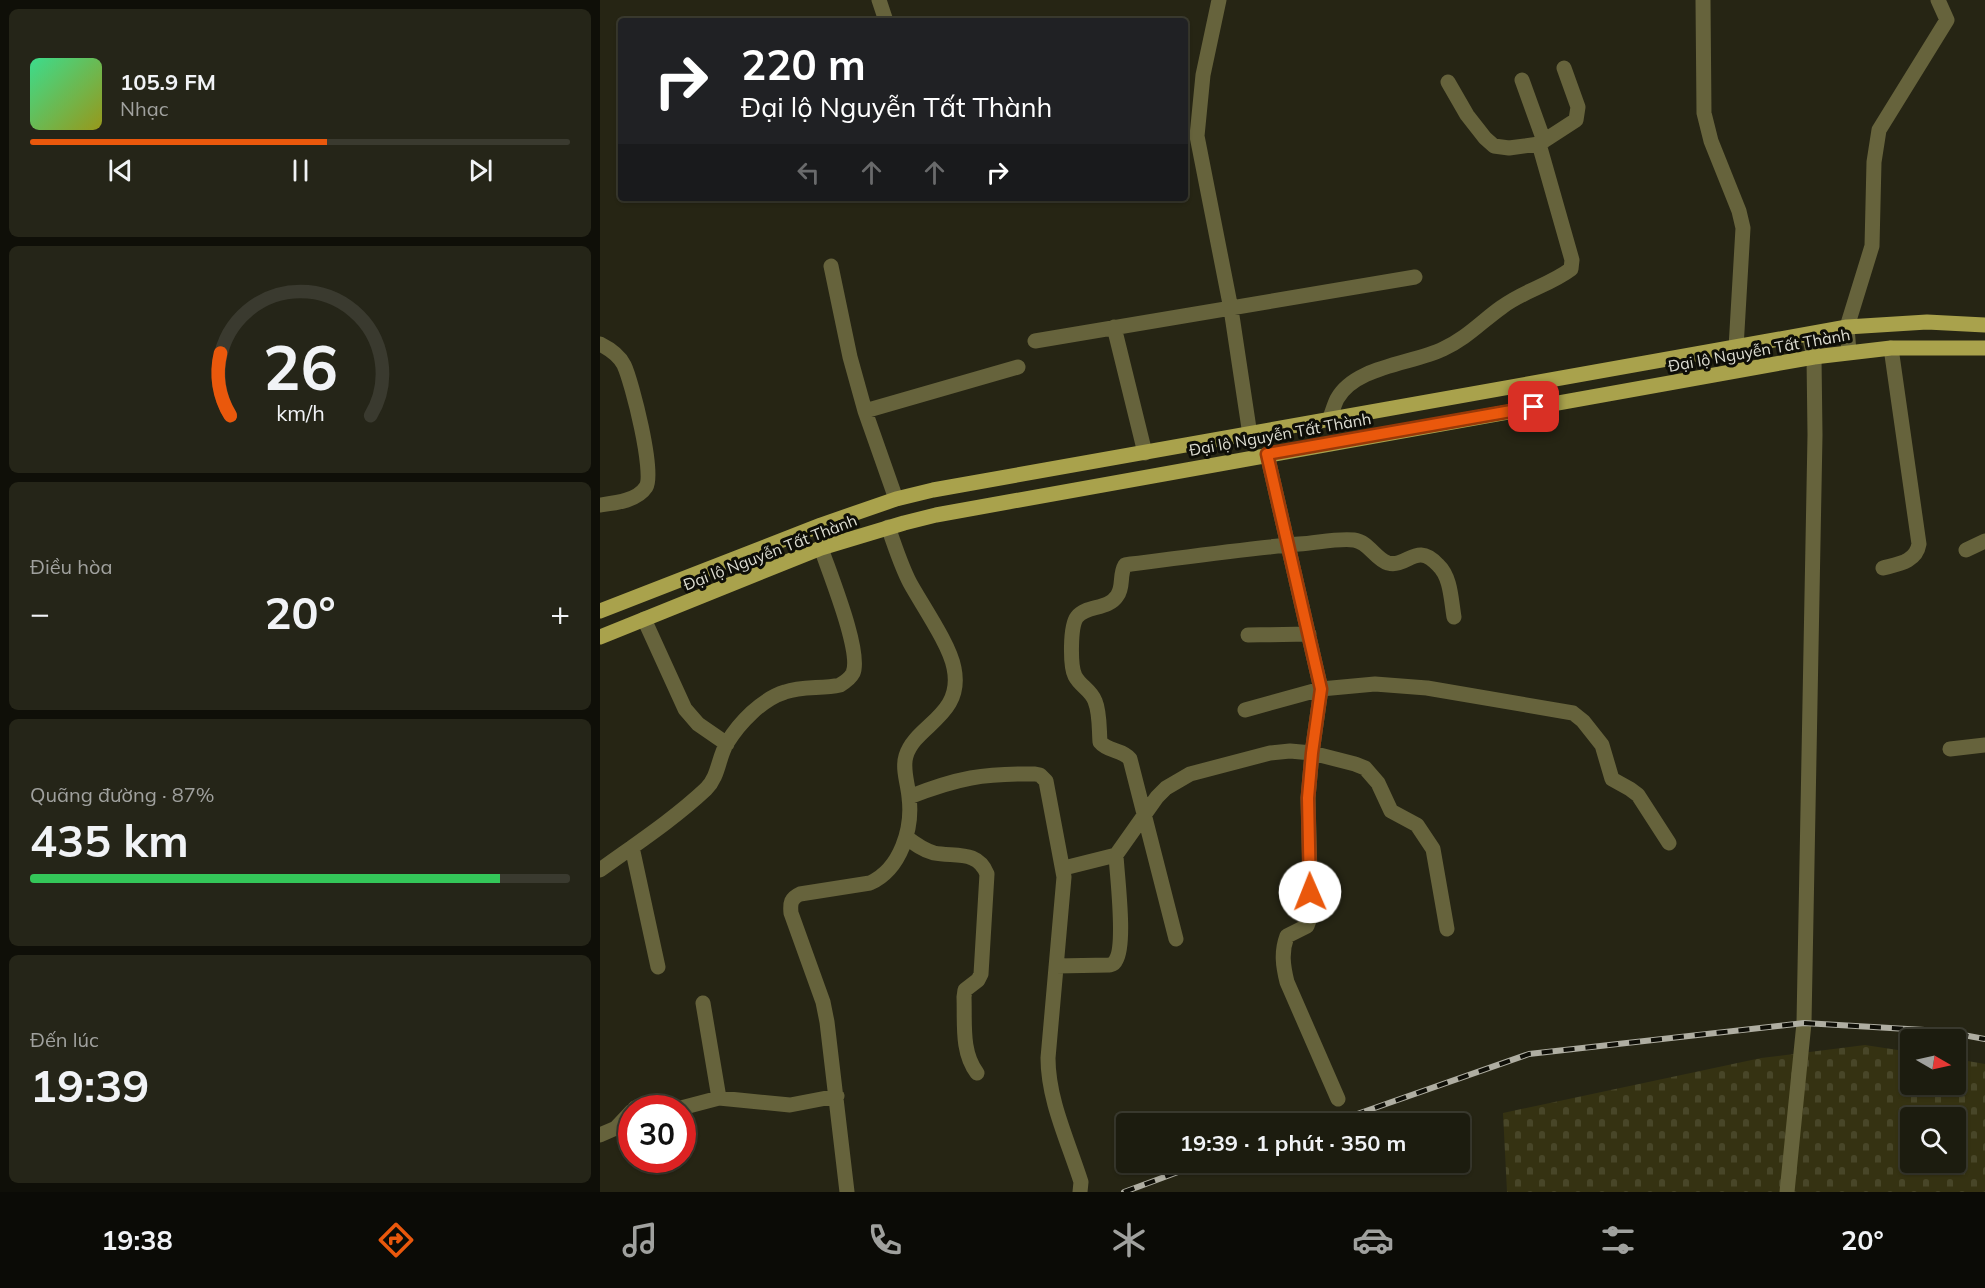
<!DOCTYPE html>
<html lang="vi">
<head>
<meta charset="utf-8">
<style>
	:root { --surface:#1c1c0f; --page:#252518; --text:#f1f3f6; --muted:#a0a19e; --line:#3a3a2f; --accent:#ea580c }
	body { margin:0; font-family:Mulish,sans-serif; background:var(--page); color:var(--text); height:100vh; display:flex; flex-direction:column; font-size:22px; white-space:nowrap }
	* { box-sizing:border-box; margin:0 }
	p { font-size:20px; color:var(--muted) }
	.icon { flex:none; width:33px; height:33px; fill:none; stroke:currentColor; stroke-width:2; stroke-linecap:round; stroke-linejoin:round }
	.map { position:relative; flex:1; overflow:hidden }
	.panel { display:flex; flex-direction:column; gap:9px; padding:9px; background:#0f0f08; width:600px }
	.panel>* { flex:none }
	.banner { position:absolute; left:18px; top:18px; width:570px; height:183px; border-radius:6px; box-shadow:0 2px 4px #0004,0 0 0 2px var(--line); background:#202124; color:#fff; overflow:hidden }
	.needle { width:39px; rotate:99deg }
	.tools { position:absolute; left:1300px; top:1029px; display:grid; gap:12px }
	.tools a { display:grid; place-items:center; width:66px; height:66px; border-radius:6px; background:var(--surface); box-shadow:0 2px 4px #0004,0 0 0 2px var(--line); font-size:30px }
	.speed { position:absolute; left:18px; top:1095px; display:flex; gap:12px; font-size:30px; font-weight:700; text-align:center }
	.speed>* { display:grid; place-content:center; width:78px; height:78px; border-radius:50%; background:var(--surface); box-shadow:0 2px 4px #0004,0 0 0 2px var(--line); line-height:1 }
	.speed .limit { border:9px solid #d22; background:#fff; color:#111 }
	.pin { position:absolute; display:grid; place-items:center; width:51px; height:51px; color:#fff; margin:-26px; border-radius:12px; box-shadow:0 3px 9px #0006 }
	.me { position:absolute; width:66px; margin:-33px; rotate:359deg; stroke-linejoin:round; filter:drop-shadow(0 0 4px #0008) }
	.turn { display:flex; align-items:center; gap:21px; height:126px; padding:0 24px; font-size:27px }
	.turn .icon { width:78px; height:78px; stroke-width:2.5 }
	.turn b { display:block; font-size:42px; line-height:51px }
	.lanes { display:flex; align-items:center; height:57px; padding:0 24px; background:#0003; justify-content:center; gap:30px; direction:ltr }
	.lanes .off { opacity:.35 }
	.big { font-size:45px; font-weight:700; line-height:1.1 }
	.panel .card { flex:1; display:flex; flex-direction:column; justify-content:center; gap:9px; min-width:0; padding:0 21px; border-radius:9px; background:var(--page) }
	.panel .dial { align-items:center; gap:0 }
	.dial svg { height:156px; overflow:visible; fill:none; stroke:var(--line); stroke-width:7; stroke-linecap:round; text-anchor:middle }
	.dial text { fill:var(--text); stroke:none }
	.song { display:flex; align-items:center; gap:18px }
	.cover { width:72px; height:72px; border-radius:9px; background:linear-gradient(135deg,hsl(150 70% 55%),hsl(60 70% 35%)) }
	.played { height:6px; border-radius:3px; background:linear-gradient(90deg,var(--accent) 55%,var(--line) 55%) }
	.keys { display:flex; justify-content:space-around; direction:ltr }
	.heat { display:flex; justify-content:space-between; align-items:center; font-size:33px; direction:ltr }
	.charge { height:9px; border-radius:4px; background:linear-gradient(90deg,#34c759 87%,var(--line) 0) }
	.trip { position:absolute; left:516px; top:1113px; width:354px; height:60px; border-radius:6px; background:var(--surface); box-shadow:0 2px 4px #0004,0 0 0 2px var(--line); font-weight:700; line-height:60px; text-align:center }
	.tab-bar { display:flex; height:96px; justify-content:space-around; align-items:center; background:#0b0b06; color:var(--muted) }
	.tab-bar .icon { width:42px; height:42px }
	.tab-bar .on { color:var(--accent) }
	.tab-bar b { font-size:27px; color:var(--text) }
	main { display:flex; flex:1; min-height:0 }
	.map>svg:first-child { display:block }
	.cemetery { fill:url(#cemetery-stones); fill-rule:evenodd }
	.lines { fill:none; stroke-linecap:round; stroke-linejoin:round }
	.minor { stroke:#66633c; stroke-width:15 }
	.major { stroke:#a9a24c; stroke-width:15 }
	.rail-casing { stroke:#afaea2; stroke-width:6 }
	.rail { stroke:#0e0e07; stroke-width:4; stroke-dasharray:11; stroke-linecap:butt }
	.route-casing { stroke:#983908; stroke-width:15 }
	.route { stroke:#ea580c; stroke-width:10 }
	.labels { text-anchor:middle; stroke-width:6; stroke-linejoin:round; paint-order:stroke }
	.street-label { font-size:16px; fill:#ddddd2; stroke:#0e0e07 }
</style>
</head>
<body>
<main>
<section class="panel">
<div class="card">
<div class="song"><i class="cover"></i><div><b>105.9 FM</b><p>Nhạc</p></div></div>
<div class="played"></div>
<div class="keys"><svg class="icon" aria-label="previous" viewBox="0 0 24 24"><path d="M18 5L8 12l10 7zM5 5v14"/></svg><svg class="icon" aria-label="pause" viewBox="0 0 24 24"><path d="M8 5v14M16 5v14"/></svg><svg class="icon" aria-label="next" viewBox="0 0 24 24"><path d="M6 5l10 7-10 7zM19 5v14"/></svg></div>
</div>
<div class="card dial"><svg viewBox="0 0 100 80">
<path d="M14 69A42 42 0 1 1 86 69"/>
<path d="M14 69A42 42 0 0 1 9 37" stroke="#ea580c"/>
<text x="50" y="56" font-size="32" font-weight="700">26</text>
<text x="50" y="72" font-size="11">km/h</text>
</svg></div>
<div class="card"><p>Điều hòa</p>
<div class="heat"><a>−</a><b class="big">20°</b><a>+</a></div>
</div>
<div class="card"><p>Quãng đường · 87%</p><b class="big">435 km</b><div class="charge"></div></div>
<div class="card"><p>Đến lúc</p><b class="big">19:39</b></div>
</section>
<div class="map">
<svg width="1385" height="1192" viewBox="0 0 1385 1192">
	<defs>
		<pattern id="cemetery-stones" width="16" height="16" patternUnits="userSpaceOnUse" patternTransform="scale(1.5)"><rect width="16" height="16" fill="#353212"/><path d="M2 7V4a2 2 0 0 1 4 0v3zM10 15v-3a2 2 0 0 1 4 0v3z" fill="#484628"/></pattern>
	</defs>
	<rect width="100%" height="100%" fill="#262514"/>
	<path class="cemetery" d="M1265,1045L1311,1052V1084H1356V1059L1385,1064V1192H907L903,1113L1161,1058ZM1311,1118H1356V1162H1311Z"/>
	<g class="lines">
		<path class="minor" d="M279,0L286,21
			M619,0L603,75L597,136L631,309L650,435
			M1103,0L1104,113L1111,141L1139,211L1143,228L1136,348
			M922,80L944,141
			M848,82L867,115L885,138L894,146L909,148L939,144L976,120L978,107L964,68
			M231,266L250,357L265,411L296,499
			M514,327L545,453
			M435,341L815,277
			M0,344C10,349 19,355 24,365C32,382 55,473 46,487C37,501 15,503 0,505
			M1249,352L1247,327L1272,246L1274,162L1279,130L1347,20L1338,0
			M265,411L418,367
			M729,420C732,413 734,405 737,399C755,366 812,364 843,349C867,338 882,321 902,307C923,291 950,285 971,269L972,260L939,144
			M667,454L721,689L712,753L708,798L711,915L707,926L687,936C681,952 683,966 687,982L738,1099
			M1366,550L1385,541
			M1283,568C1298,564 1316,562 1319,544L1291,348
			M44,619L85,709L98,724L127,744
			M648,635L709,634
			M645,710L721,689L775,684L827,688L973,713L983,721L1002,745L1012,779L1030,789L1038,795L1069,843
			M1350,749L1385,745
			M309,797C357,778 384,773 435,774L440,775L446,781L464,877L448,1058C448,1100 468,1141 481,1182L480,1192
			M306,837C315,844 323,850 334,853C355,857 378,850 387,874L381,974L378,980L365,990L364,997C365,1023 361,1052 377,1073
			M32,847L58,967
			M464,868L516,855L557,797L566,788L590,774L670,753L690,751L712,753L755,764L765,768L778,783L791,811L817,825L833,849L847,929
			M0,870C36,844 74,819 106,789C119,776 118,758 127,743C139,723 162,699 185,692C202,686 222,689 240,685C245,682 250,679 253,673C262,652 229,572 221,548
			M576,939L530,759C522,749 508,752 500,742C499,729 500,713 495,701C491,690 480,686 475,676C470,666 470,626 477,617C486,605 508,610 517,596C524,587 519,575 525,565L531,564C587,557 643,549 699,544C717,543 737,538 754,540C769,542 775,559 788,563C808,568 816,541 838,565C851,577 851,600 854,617
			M456,966L509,965C513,964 514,965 516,960C526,944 517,876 516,855
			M103,1003L119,1098
			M35,1108C47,1100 59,1105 73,1108
			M81,1108L119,1098L190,1105L237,1096
			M0,1135L16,1128L32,1111
			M247,1192L227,1022L223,1002L191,913C190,903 191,898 200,894L270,883C301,869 313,828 309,797C308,784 302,769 306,756C315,725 364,716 354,668C350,645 322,605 310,583C301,566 295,546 288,527
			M1187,1192L1204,1023L1215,435L1214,357L1209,335"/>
		<path class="major" d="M0,611L221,525L296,499L333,490L1247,327L1327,322L1385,325
			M0,637L221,548L304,523L336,515L1214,357L1291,348H1385"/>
		<defs>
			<path id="rail" d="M712,1124L727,1118L743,1119L929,1054L1204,1023L1342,1031L1385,1039
				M524,1192L605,1162"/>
		</defs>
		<use href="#rail" class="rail-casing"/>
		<use href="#rail" class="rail"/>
	</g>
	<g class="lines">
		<defs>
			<path id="route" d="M710,892L708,798L712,753L721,689L667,454L934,407"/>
		</defs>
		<use href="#route" class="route-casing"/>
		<use href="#route" class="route"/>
	</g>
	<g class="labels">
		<g class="street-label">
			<text transform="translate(1159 350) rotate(-10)" y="6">Đại lộ Nguyễn Tất Thành</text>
			<text transform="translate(680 434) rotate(-10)" y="6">Đại lộ Nguyễn Tất Thành</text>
			<text transform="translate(170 552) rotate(-21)" y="6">Đại lộ Nguyễn Tất Thành</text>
		</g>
	</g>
</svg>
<div class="tools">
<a><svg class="needle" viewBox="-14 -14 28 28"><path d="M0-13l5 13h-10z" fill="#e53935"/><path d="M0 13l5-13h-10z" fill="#a0a19e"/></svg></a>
<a><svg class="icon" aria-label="search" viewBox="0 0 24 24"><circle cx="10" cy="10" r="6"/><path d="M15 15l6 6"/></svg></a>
</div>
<div class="speed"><div class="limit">30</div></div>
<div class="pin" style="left:934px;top:407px;background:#d93025"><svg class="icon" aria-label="arrive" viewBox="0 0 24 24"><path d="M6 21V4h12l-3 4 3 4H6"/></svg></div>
<svg class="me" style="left:710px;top:892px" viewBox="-20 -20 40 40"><circle r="19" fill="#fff"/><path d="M0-13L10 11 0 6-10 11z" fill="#ea580c"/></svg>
<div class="trip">19:39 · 1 phút · 350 m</div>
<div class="banner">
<div class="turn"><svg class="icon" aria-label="right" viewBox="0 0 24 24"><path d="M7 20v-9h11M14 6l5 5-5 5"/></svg><div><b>220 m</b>Đại lộ Nguyễn Tất Thành</div></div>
<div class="lanes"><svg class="icon off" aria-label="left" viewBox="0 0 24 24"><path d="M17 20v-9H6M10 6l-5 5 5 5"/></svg><svg class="icon off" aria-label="ahead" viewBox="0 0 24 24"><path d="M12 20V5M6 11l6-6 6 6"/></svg><svg class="icon off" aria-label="ahead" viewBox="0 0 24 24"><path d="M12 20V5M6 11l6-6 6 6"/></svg><svg class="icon" aria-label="right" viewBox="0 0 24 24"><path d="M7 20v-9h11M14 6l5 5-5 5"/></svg></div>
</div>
</div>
</main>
<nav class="tab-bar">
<b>19:38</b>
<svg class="icon on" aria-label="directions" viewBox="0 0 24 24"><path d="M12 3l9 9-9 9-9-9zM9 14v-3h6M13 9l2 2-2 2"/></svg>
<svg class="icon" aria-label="music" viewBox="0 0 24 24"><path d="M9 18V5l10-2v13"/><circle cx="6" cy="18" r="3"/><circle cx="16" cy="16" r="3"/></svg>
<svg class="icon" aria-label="phone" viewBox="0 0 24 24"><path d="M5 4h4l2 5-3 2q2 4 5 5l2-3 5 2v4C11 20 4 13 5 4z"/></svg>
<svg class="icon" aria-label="climate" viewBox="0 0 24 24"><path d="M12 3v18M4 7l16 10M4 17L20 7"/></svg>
<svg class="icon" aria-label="car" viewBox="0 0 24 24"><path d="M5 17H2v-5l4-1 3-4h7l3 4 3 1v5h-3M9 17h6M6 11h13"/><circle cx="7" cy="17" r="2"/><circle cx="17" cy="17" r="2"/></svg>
<svg class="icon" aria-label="filters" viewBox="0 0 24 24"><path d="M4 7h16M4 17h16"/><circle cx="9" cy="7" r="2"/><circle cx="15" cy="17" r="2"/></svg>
<b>20°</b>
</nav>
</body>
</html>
